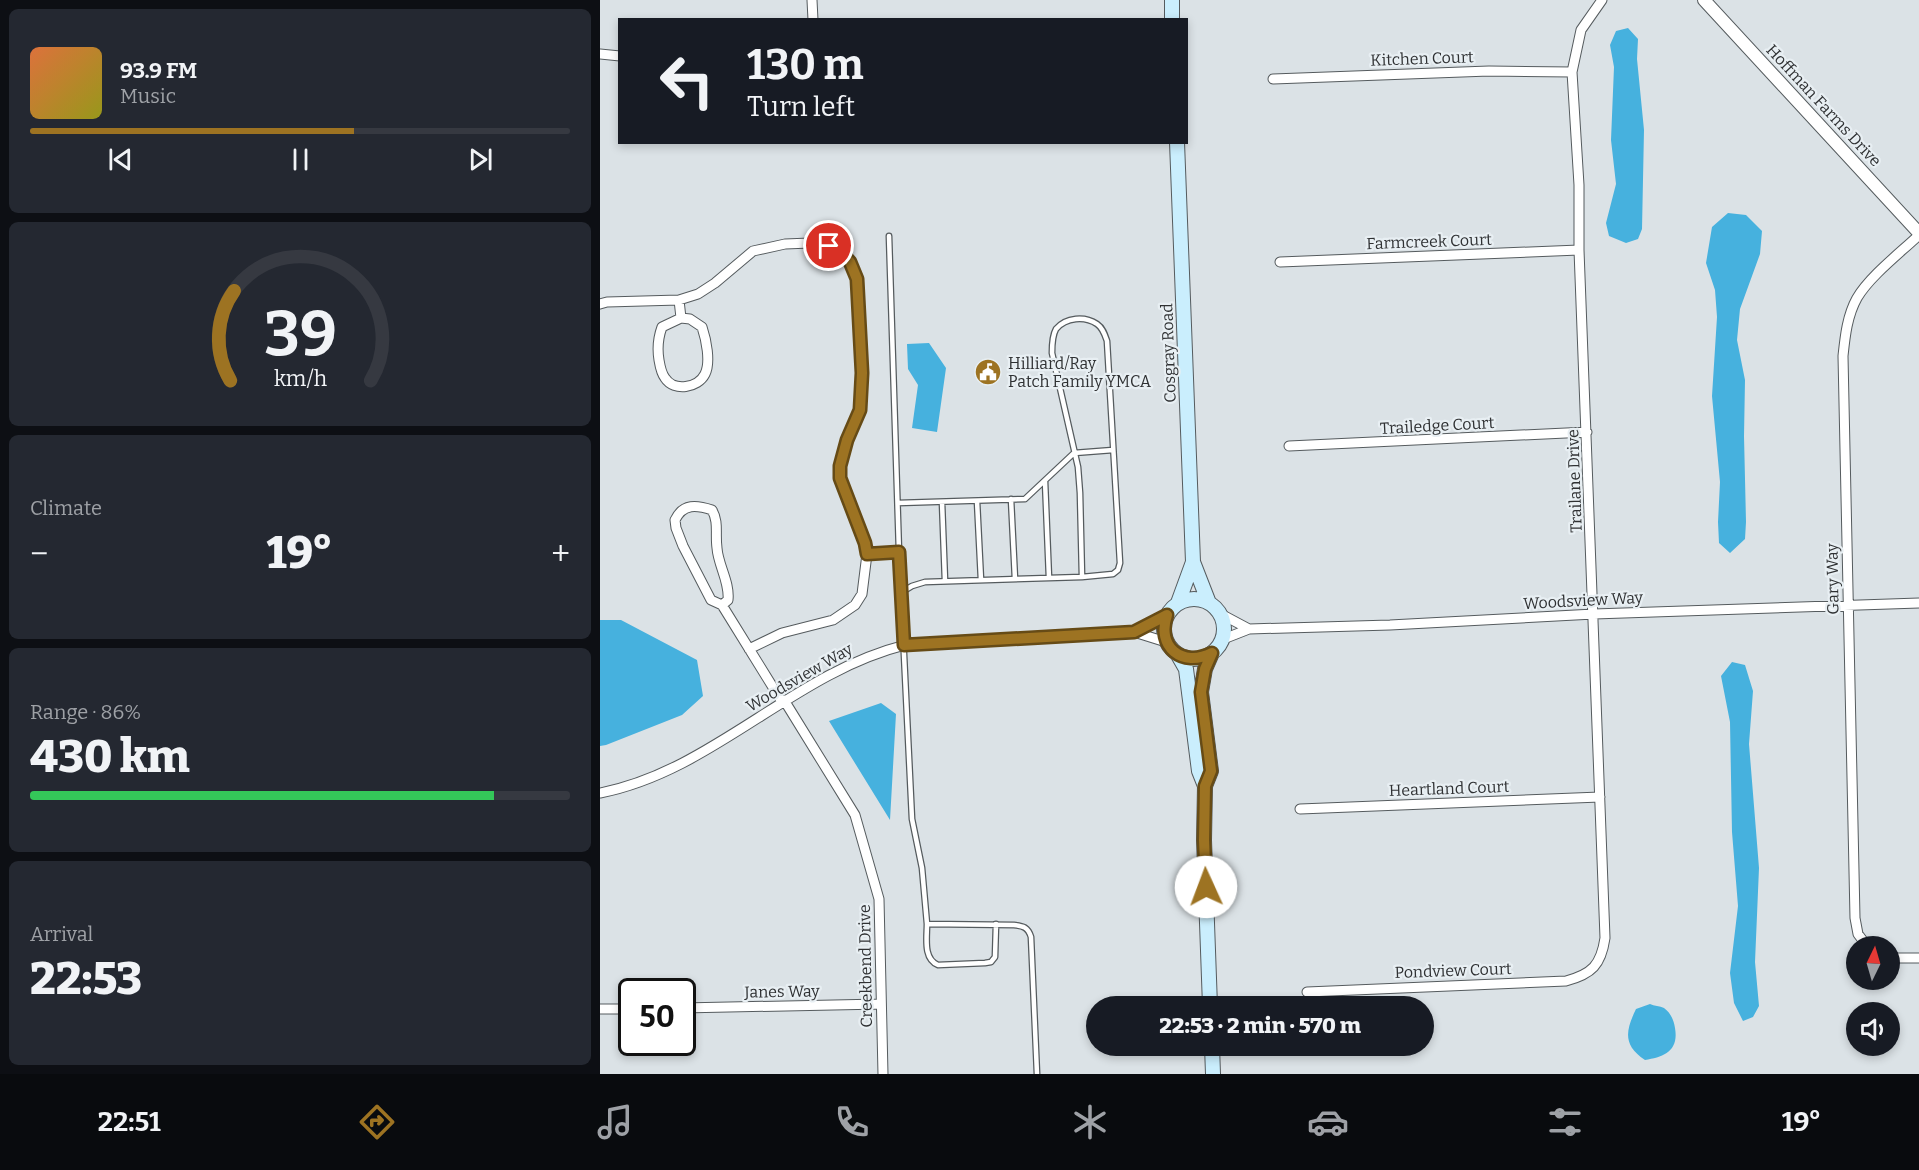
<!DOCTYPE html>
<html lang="en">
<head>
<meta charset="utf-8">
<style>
	:root { --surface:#171b24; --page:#242831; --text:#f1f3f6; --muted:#9ea1a6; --line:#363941; --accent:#9d7322 }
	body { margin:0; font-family:Bitter,serif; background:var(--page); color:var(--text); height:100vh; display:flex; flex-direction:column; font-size:22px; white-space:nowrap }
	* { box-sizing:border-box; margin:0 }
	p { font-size:20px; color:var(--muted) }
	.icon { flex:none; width:33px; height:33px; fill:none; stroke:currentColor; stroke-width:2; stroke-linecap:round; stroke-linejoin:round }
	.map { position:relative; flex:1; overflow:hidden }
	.side { display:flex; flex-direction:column; gap:9px; padding:9px; background:#0d0f14; width:600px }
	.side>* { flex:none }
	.banner { position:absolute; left:18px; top:18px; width:570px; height:126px; border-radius:0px; box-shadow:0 3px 9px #0003; background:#171b24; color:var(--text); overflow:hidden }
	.needle { width:39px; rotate:5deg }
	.controls { position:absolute; left:1246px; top:936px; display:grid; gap:12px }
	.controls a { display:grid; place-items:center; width:54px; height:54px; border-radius:50%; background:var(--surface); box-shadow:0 3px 9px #0003; font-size:30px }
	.speed { position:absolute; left:18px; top:978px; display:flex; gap:12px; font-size:30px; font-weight:700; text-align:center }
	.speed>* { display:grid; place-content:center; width:78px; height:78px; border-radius:50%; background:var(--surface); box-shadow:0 3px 9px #0003; line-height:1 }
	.speed .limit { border:3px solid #111; border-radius:9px; background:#fff; color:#111 }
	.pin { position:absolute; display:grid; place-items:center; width:51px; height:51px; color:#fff; margin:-26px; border:3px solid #fff; border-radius:50%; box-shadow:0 2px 6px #0007 }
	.me { position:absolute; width:66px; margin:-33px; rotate:358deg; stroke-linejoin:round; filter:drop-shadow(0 0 4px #0008) }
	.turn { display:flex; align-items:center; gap:21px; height:126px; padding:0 30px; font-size:27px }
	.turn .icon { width:78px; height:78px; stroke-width:2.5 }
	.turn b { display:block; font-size:42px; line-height:51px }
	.big { font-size:45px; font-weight:800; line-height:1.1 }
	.side .tile { flex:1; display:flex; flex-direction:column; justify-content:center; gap:9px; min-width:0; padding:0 21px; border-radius:9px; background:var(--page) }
	.side .dial { align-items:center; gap:0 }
	.dial svg { height:156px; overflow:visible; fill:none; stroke:var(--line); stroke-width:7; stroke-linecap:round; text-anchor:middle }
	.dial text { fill:var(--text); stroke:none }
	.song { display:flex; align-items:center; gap:18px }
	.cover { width:72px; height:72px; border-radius:9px; background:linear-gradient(135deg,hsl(20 70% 55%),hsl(60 70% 35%)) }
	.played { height:6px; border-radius:3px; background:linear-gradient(90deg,var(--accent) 60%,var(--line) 60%) }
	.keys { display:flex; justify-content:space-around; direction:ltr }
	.heat { display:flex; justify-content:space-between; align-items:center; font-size:33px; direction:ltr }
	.charge { height:9px; border-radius:4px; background:linear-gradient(90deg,#34c759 86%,var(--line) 0) }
	.trip { position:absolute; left:486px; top:996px; width:348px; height:60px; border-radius:30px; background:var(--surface); box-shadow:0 3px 9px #0003; font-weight:800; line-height:60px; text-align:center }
	.tabs { display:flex; height:96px; justify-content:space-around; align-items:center; background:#090b0e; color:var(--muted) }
	.tabs .icon { width:42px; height:42px }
	.tabs .on { color:var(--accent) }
	.tabs b { font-size:27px; color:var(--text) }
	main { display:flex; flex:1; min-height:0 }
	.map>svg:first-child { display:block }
	.water { fill:#46b1de }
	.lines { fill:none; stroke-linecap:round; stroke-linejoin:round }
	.service-casing { stroke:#555b5e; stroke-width:7 }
	.minor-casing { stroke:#555b5e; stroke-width:11 }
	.tertiary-casing { stroke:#555b5e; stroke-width:14 }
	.secondary-casing { stroke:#555b5e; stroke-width:16 }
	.service { stroke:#fff; stroke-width:4.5 }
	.minor { stroke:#fff; stroke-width:9 }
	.tertiary { stroke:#fff; stroke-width:12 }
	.secondary { stroke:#caeefd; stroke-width:14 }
	.route-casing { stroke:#664b16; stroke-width:15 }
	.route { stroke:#9d7322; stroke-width:10 }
	.labels { text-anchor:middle; stroke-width:4.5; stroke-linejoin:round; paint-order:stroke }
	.street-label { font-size:16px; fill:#2f3133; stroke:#e8eff3 }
	.poi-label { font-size:16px; fill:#2f3133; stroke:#e8eff3; text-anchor:start }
</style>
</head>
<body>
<main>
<section class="side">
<div class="tile">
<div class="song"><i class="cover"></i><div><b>93.9 FM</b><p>Music</p></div></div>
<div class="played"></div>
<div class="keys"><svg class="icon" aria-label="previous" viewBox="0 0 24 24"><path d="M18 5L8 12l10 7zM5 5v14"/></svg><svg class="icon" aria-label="pause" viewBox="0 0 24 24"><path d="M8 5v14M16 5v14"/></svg><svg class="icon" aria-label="next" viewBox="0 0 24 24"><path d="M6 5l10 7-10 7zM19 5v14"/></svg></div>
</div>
<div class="tile dial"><svg viewBox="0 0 100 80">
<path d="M14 69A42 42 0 1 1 86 69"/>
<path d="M14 69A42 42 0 0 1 16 23" stroke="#9d7322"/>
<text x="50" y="56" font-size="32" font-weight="700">39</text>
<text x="50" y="72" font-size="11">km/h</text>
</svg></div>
<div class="tile"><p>Climate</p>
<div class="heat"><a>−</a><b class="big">19°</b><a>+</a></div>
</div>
<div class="tile"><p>Range · 86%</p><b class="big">430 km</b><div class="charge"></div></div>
<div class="tile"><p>Arrival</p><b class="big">22:53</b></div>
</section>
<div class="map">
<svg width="1319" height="1074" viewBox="0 0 1319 1074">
	<rect width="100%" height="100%" fill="#dbe2e6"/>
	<path class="water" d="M1028,28L1038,39L1037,59L1044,130L1042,229L1038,239L1026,243L1009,236L1006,223L1016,184L1011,140L1014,67L1010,45L1016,31Z
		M1128,213L1146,215L1162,231L1160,254L1140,309L1137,340L1145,380L1144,436L1146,522L1145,539L1130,553L1119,543L1118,522L1120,482L1112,396L1117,317L1115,290L1106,263L1112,227Z
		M329,343L346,368L337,432L312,428L318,385L308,369L307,344Z
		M0,620H21L97,660L103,696L82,715L6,745L0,746Z
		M1132,662L1145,665L1153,691L1149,744L1159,868L1155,962L1159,1006L1153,1017L1143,1021L1134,1003L1130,973L1138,906L1132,832L1130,722L1121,676Z
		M281,703L296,714L290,820L229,721Z
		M1050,1004C1054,1006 1060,1006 1064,1008C1071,1013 1074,1021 1075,1028C1079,1051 1064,1057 1045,1060C1022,1045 1026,1030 1036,1009Z"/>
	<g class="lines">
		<defs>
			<path id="service" d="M289,236L299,552L312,819L322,868L327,924L414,925C423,926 428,927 431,937L437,1074
				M445,481L449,578
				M411,499L415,579
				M377,501L381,580
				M342,502L345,581
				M298,503L425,499L474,453L513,450
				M267,554L299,552
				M302,592L312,586L325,582L482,577L513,574L518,570L520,563L507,341C505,335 503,328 497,324C485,316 466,317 456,329C452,336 452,346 452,353L478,467L480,493L482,577
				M327,924C327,938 323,959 338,965L385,963L391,962L395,957L396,924"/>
			<path id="minor" d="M212,0L213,20
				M0,54L20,56
				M673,79L889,71L972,72
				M680,262L979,250
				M79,300L81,318L90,319L102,327C106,339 111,362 105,374C98,388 74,392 65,378C61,373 60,366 59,360C57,348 58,338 62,327L81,318
				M0,304L7,302L79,300L98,294L115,283L153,251L185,244L210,243L229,246L242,253L250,262L257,279L262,373L260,409L247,440L240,466V478L265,543L267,554L262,594L255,605L233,620L182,633L149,649
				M689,446L987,432
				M122,605L128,600C130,582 118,565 117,548C115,534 119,522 112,510C97,505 83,503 75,520L76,528L83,546L111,600L122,605L182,702
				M619,613L649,629
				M534,632L567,615
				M621,640L649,629L790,625L994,614L1319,603
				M184,700L255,815L279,899L283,1074
				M0,793C113,771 193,673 305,645L534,632L566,642
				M700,809L1000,797
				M1267,946L1258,934L1255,918L1243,356C1245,337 1247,316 1257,298C1270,276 1300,253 1319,235
				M1290,958H1319
				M707,992L966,981C992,974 1001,965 1005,938L979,250V185L972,72L981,30L1002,0
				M82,1008L281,1004
				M0,1009H32"/>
			<path id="tertiary" d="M1104,0L1319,233"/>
			<path id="secondary" d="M572,0V20
				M577,142L593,562L609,603
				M564 629a30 30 0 1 1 60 0a30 30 0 1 1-60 0Z
				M578,603L593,562
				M578,655L586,669L599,771L605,786
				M610,1006L604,840L605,786L611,771L601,692L605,669L612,653
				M612,1046L613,1074"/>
		</defs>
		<use href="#service" class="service-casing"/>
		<use href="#minor" class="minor-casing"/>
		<use href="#tertiary" class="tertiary-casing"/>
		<use href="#secondary" class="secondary-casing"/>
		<use href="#service" class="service"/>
		<use href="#minor" class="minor"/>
		<use href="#tertiary" class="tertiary"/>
		<use href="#secondary" class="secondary"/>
	</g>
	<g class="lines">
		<defs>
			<path id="route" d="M229,246L242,253L250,262L257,279L262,373L260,410L247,440L240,466V478L265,543L267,554L299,552L304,645L534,632L567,615C556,647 582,668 612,653L605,669L601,692L611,771L605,786L604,840L606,887"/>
		</defs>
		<use href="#route" class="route-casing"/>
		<use href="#route" class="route"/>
	</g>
	<defs>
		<symbol id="civic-disc" viewBox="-11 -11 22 22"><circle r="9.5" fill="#9d7322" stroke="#e8eff3"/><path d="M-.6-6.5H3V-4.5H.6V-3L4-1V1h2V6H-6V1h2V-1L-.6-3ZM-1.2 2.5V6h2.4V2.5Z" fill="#fff"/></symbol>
	</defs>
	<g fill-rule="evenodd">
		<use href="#civic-disc" x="373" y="357" width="30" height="30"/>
	</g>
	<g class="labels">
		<g class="street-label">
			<text transform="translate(822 58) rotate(-2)" y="6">Kitchen Court</text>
			<text transform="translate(1224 105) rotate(47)" y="6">Hoffman Farms Drive</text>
			<text transform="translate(829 241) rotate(-2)" y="6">Farmcreek Court</text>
			<text transform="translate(568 353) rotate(-92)" y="6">Cosgray Road</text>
			<text transform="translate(837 425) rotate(-3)" y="6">Trailedge Court</text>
			<text transform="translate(974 481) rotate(-92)" y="6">Trailane Drive</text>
			<text transform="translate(1232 579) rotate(-91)" y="6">Gary Way</text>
			<text transform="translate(983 600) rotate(-3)" y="6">Woodsview Way</text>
			<text transform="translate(199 677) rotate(-30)" y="6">Woodsview Way</text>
			<text transform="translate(849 788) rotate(-2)" y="6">Heartland Court</text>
			<text transform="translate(265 966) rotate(-91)" y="6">Creekbend Drive</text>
			<text transform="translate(853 970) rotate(-2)" y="6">Pondview Court</text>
			<text transform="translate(182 991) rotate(-1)" y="6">Janes Way</text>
		</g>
		<g class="poi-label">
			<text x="408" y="369">Hilliard/Ray<tspan x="408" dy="18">Patch Family YMCA</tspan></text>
		</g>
	</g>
</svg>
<div class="controls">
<a><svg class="needle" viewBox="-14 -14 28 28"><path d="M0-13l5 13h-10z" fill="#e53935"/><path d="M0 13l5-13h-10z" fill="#9ea1a6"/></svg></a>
<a><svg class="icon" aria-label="sound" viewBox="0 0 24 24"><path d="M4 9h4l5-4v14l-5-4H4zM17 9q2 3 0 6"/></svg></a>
</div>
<div class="speed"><div class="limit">50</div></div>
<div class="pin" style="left:229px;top:246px;background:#d93025"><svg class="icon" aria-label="arrive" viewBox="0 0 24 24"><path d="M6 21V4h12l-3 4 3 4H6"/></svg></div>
<svg class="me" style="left:606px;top:887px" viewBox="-20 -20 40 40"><circle r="19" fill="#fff"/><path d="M0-13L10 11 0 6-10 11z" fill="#9d7322"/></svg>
<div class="trip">22:53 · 2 min · 570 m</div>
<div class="banner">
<div class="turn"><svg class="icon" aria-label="left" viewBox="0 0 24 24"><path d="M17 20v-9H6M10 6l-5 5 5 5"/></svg><div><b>130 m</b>Turn left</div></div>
</div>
</div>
</main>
<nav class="tabs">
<b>22:51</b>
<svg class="icon on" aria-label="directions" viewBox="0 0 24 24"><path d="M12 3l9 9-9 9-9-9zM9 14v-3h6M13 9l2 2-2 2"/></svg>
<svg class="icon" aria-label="music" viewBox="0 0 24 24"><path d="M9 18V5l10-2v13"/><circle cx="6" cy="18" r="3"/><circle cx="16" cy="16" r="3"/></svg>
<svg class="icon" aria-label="phone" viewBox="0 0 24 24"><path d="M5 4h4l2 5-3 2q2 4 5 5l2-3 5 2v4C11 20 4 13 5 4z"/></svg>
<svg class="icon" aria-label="climate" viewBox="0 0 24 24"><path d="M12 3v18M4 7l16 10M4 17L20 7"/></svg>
<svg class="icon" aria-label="car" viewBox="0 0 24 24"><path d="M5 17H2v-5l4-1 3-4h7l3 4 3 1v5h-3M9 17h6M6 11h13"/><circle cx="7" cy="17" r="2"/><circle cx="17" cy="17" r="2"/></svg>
<svg class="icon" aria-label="filters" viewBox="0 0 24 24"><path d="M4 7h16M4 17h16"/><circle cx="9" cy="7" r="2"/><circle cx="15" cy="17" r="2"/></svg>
<b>19°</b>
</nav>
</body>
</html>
